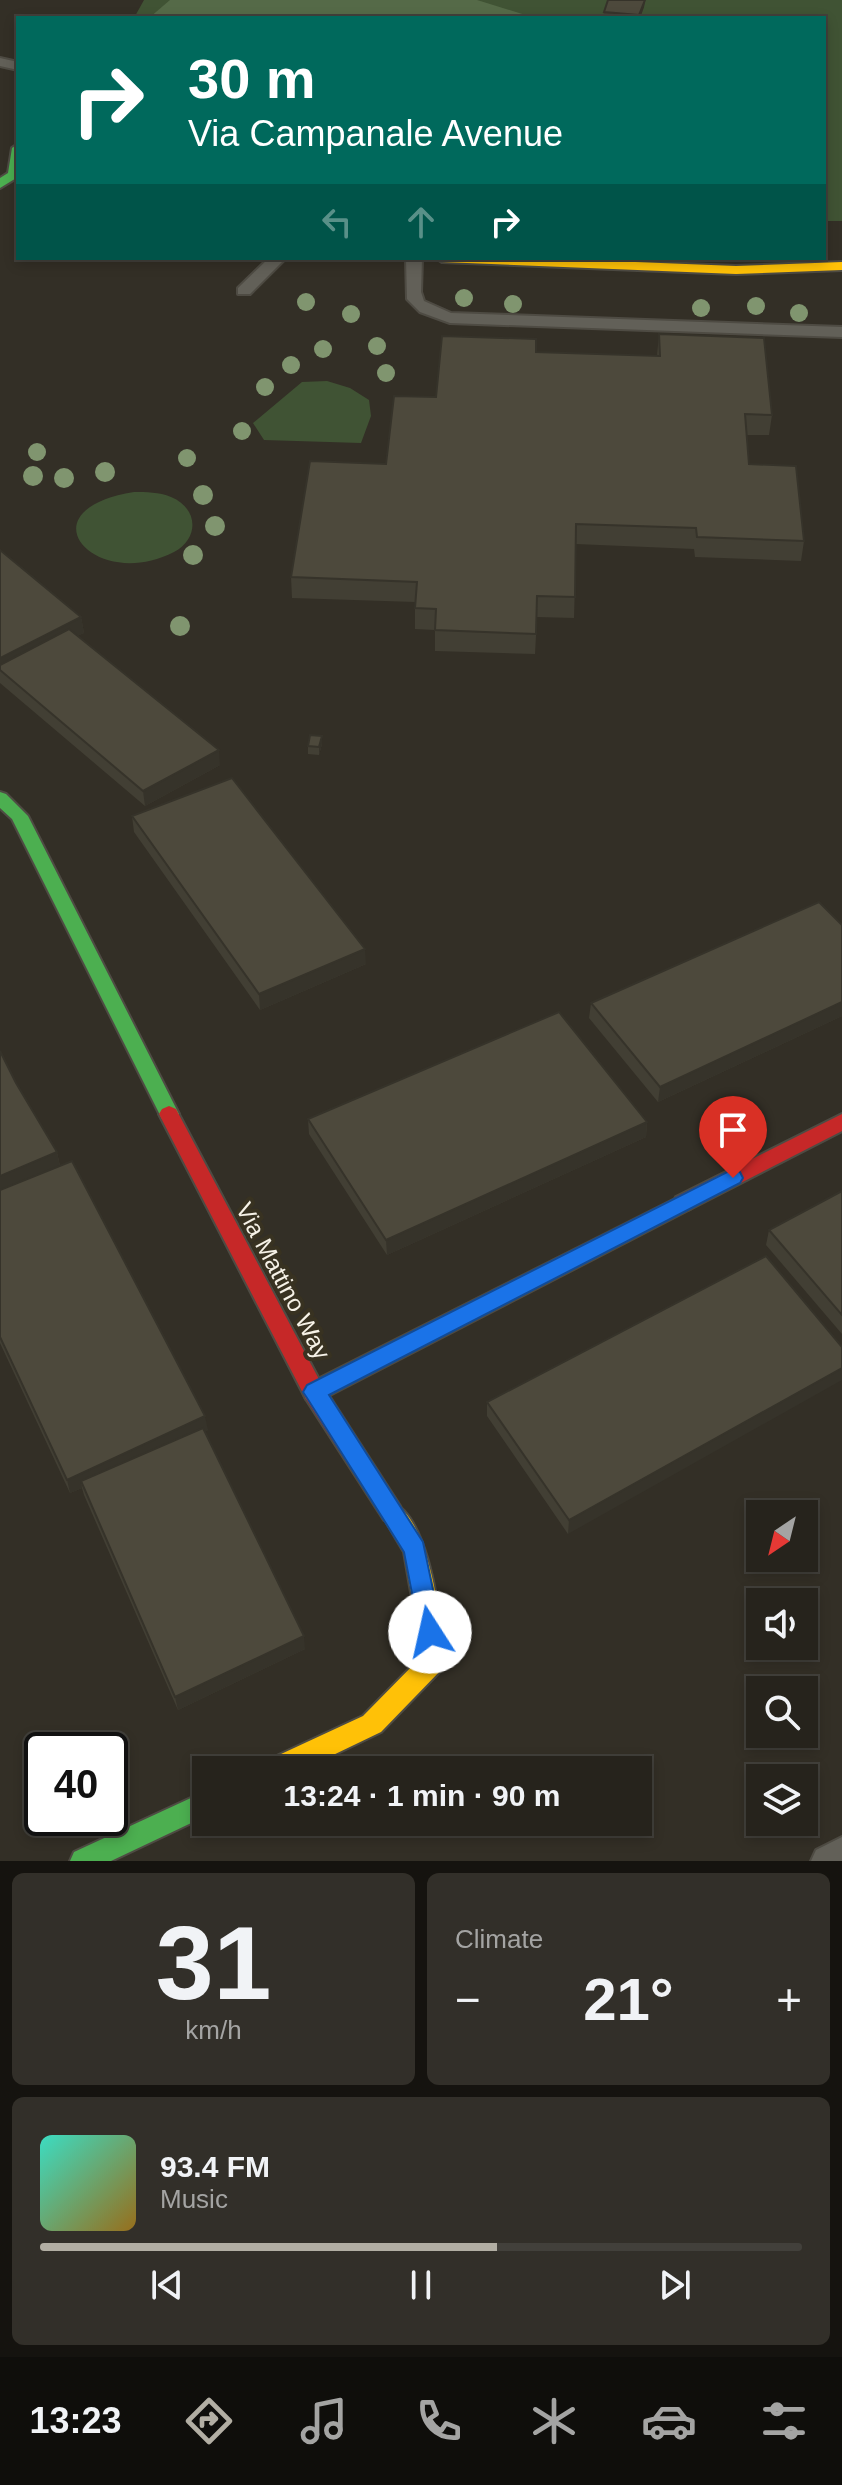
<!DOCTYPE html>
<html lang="en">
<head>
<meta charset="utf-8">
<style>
	:root { --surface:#26231c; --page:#322f29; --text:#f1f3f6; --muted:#a4a4a3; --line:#42403b; --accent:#b2aea3 }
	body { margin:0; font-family:Arial,sans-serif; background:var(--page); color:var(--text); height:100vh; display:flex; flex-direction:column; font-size:30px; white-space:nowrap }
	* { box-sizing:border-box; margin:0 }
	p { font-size:26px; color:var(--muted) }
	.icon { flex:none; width:44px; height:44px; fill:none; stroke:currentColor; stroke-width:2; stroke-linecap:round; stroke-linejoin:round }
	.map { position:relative; height:1861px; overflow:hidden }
	.panel { display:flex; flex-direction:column; gap:12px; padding:12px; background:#15130f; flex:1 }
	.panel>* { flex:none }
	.guide { position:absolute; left:16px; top:16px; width:810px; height:244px; border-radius:0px; box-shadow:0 4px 12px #0003,0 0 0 2px var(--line); background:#00695c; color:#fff; overflow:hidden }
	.needle { width:52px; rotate:215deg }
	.fabs { position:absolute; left:746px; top:1500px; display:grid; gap:16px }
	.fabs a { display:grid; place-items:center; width:72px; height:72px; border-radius:0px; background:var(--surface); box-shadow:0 4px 12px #0003,0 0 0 2px var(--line); font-size:40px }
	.speed { position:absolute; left:24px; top:1732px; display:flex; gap:16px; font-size:40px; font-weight:700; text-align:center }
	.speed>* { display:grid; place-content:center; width:104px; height:104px; border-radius:50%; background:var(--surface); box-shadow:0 4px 12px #0003,0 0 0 2px var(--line); line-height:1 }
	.speed .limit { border:4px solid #111; border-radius:12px; background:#fff; color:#111 }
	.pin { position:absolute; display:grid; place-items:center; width:68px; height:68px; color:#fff; margin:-82px -34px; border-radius:50% 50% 50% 0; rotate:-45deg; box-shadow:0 0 8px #0007 }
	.pin .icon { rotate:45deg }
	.me { position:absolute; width:88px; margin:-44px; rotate:350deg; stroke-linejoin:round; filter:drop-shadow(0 0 6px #0008) }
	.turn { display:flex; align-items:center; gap:28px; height:168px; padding:0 40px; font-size:36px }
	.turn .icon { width:104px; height:104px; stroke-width:2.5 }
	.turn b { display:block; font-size:56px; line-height:68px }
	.lanes { display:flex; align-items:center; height:76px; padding:0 40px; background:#0003; justify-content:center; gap:40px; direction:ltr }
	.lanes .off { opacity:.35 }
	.big { font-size:60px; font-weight:800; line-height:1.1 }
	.panel .tile { flex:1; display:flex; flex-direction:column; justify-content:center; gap:12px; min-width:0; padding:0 28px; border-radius:12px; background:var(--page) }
	.panel .dial { align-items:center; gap:0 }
	.dial b { font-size:104px; line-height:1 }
	.song { display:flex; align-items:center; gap:24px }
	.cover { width:96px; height:96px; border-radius:12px; background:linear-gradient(135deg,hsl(170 70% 55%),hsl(40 70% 35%)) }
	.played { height:8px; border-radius:4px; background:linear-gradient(90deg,var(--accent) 60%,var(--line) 60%) }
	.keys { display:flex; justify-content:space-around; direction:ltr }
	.heat { display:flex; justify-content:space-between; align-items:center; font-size:44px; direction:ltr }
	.panel .tiles { flex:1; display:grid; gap:12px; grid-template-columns:1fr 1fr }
	.tile:last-child { grid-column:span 2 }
	.trip { position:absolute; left:192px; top:1756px; width:460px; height:80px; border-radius:0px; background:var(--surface); box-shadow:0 4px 12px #0003,0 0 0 2px var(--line); font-weight:800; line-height:80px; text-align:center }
	.tabs { display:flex; height:128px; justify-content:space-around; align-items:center; background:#0f0e0b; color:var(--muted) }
	.tabs .icon { width:56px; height:56px }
	.tabs .current { color:var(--accent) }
	.tabs b { font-size:36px; color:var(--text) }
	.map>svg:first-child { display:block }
	.green { fill:#405334 }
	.forest { fill:#556a48 }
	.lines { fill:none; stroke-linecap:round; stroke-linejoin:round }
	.lane-casing { stroke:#4e4b43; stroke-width:4 }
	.fast-casing { stroke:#4e4b43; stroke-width:4 }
	.slow-casing { stroke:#4e4b43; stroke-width:4 }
	.jam-casing { stroke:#4e4b43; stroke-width:4 }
	.lane { fill:#626058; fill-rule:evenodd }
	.fast { fill:#4caf50; fill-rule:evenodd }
	.slow { fill:#ffc107; fill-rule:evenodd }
	.jam { fill:#c62828; fill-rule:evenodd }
	.tree { fill:#80956f }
	.wall { fill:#423f34 }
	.shaded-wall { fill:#36332a }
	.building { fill:#4d493c; stroke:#36332a; stroke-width:2 }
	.route { fill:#1a73e8; stroke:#114b97; stroke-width:2 }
	.labels { text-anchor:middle; stroke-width:8; stroke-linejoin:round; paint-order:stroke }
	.street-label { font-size:24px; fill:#f6f2e7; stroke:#383221 }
</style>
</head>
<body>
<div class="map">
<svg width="842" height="1861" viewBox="0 0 842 1861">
	<rect width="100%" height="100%" fill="#332f26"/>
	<path class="green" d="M144,0H842V221H824V18H134Z
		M327,381L350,388L369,400L371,416L361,443L264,440L253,423L302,382Z
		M134,492C146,492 159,492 171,497C198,508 200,538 174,552C95,593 21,510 134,492Z"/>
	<path class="forest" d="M170,0H477L535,18H149Z"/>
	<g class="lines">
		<defs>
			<path id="lane" d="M0,58L18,62V70L0,66Z
				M269,258H286L250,294H238V288Z
				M406,258H422L421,292L424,301L451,313L842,327V337L450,323L420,312L407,299Z
				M842,1837V1861H811L816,1850Z"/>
			<path id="fast" d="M18,144V177L0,188V178L8,173L12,148Z
				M0,792L6,794L28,816L179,1114L176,1119L169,1122L162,1119L12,819L0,808Z
				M683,1195L690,1197L693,1203L690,1209L322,1399L314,1402L306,1399L303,1392L306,1385Z
				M206,1791V1816L111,1861H70L74,1852Z"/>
			<path id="slow" d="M436,258H535L736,266L842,262V270L736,274L442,262Z
				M392,1503C430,1517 440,1623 447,1660L443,1668L381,1732L302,1770H263L266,1761L363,1716L422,1656L404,1552L381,1513L384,1506Z"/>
			<path id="jam" d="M169,1106L176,1109L322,1385L400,1506L403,1513L400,1520L392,1523L384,1520L306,1399L159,1114L162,1109Z
				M842,1114V1131L690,1209L683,1211L676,1209L673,1203L676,1197Z"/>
		</defs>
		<use href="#lane" class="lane-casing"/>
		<use href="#fast" class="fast-casing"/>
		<use href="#slow" class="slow-casing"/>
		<use href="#jam" class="jam-casing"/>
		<use href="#lane" class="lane"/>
		<use href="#fast" class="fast"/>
		<use href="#slow" class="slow"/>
		<use href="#jam" class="jam"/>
	</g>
	<g class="tree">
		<circle cx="464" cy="298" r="9"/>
		<circle cx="306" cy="302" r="9"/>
		<circle cx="513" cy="304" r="9"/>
		<circle cx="756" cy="306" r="9"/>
		<circle cx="701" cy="308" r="9"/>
		<circle cx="799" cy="313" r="9"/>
		<circle cx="351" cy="314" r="9"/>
		<circle cx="377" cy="346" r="9"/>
		<circle cx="323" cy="349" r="9"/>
		<circle cx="291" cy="365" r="9"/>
		<circle cx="386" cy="373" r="9"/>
		<circle cx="265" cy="387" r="9"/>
		<circle cx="242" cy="431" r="9"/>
		<circle cx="37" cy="452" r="9"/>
		<circle cx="187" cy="458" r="9"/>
		<circle cx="105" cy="472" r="10"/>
		<circle cx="33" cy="476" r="10"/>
		<circle cx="64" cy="478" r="10"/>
		<circle cx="203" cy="495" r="10"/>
		<circle cx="215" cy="526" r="10"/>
		<circle cx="193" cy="555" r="10"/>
		<circle cx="180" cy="626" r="10"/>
	</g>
	<path class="wall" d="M645,0L644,7L640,18H603L604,12Z
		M659,334L772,415L769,435H747L749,464L804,541L801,561L695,557L694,549L576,544L574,618L537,617L535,654L435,651V630L415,629V602L292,598L291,577L386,464L436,397L536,352L657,356Z
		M0,550L81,617L84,633L77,636L220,765L145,806L0,683Z
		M322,744L319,755L308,754V746Z
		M132,816L366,964L260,1010L134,832Z
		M842,925V1016L658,1102L589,1018L591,1003Z
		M0,1051L16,1083L57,1152L60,1166L208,1430L204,1431L305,1649L178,1710L84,1495L82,1488L70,1493L0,1343Z
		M308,1119L647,1122L646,1137L387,1255L309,1134Z
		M842,1191V1334L766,1245L769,1230Z
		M766,1256L568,1534L487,1416V1402Z"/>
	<path class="shaded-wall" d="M645,0L644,7L640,18H639Z
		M81,617L84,633L4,673L0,670V658Z
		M322,736V744L319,755V747Z
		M219,750L220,765L145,806L143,791Z
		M365,949L366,964L260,1010L259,994Z
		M842,1002V1016L658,1102L660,1087Z
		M647,1122L646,1137L387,1255L386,1240Z
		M57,1152L60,1167L0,1193V1176Z
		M842,1368V1380L568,1534L569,1520Z
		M205,1416L208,1430L83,1487L81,1481L82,1488L70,1493L67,1480Z
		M304,1636L305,1649L178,1710L175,1697Z"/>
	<path class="building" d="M608,0H645L639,15L604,12Z
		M659,334L764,338L772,415L745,414L749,464L796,466L804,541L697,537L696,528L576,524L575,597L537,596L536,634L435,630L436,609L415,608L417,582L291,577L310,461L386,464L394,396L436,397L442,336L536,339V352L660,356Z
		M0,550L81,617L0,658Z
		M69,629L219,750L143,791L0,670V665Z
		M310,735L322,736L319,747L308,746Z
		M232,778L365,949L259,994L132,816Z
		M819,902L842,925V1002L660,1087L591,1003Z
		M559,1012L647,1122L386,1240L308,1119Z
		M0,1051L16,1083L57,1152L0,1176Z
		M72,1161L205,1416L67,1480L0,1337V1190Z
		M842,1191V1315L769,1230Z
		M766,1256L842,1347V1368L569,1520L487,1402Z
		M203,1428L304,1636L175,1697L81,1481Z"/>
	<path class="route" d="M733,1169L740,1172L743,1178L740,1183L329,1395L423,1542L442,1632L438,1640L430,1643L421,1640L404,1552L307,1398L303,1392L307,1385Z"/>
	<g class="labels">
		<g class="street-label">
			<text transform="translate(283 1281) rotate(62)" y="8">Via Mattino Way</text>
		</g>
	</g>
</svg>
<div class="fabs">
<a><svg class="needle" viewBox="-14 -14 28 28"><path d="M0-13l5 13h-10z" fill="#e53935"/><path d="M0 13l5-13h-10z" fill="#a4a4a3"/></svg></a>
<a><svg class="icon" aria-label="sound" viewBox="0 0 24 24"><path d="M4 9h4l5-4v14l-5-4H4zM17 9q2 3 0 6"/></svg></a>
<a><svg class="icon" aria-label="search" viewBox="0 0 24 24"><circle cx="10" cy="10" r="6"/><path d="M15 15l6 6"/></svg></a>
<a><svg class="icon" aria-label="layers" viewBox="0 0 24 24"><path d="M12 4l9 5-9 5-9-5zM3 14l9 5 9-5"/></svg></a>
</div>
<div class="speed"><div class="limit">40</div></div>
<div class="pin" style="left:733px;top:1178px;background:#d93025"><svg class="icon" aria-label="arrive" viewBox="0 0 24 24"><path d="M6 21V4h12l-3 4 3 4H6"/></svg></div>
<svg class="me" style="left:430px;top:1632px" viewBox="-20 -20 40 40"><circle r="19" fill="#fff"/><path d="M0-13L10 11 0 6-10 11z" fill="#1a73e8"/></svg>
<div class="trip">13:24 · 1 min · 90 m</div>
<div class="guide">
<div class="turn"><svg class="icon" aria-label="right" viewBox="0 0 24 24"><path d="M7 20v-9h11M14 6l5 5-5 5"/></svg><div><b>30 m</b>Via Campanale Avenue</div></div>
<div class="lanes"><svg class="icon off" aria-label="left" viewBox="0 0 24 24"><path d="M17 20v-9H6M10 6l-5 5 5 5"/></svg><svg class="icon off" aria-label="ahead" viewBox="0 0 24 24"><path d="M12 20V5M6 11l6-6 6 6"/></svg><svg class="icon" aria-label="right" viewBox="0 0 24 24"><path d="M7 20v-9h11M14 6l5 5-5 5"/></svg></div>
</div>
</div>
<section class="panel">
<div class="tiles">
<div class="tile dial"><b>31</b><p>km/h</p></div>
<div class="tile"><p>Climate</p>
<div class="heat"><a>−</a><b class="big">21°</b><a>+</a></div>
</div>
<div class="tile">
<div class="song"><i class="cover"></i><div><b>93.4 FM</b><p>Music</p></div></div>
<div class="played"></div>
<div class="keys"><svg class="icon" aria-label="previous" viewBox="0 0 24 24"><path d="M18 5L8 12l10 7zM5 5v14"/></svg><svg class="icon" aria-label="pause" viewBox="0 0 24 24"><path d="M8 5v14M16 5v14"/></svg><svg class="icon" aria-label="next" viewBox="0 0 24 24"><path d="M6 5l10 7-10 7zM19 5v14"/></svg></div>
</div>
</div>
</section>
<nav class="tabs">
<b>13:23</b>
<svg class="icon current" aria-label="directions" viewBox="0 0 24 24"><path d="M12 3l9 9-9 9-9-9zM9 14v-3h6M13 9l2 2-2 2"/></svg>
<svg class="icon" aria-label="music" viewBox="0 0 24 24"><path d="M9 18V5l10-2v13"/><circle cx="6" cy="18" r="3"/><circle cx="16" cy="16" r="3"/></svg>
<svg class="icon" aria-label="phone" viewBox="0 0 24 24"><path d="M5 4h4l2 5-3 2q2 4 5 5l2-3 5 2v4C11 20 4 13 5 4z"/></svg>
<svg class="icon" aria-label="climate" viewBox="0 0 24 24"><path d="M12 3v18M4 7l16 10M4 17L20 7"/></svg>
<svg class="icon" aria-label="car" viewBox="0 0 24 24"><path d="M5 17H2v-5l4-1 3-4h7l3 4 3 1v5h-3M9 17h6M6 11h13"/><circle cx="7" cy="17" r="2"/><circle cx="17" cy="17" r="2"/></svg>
<svg class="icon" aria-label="filters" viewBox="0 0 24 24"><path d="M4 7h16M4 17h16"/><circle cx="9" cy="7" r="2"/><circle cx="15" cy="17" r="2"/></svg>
</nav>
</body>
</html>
